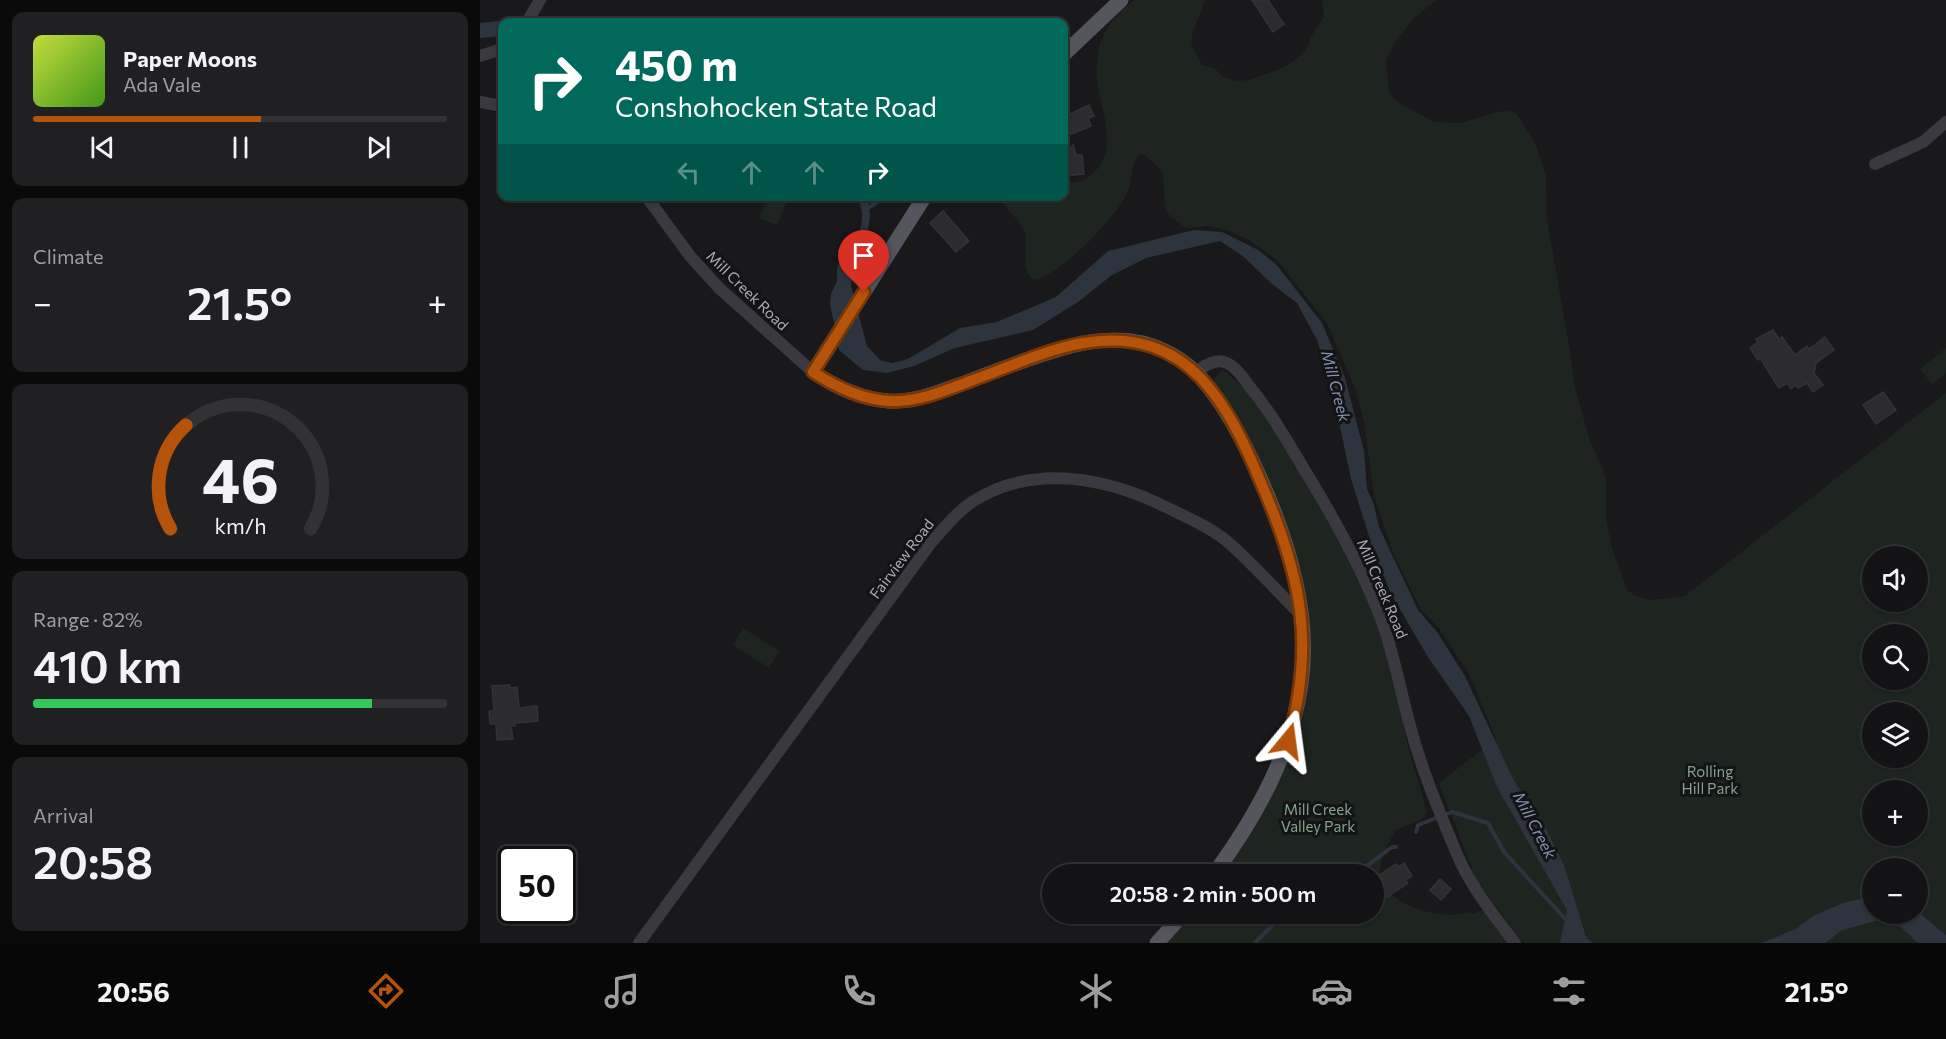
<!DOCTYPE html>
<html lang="en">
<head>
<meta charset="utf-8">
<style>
	:root { --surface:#131214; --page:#202022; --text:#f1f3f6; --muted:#9d9ea0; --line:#323234; --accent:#b45309 }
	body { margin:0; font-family:Commissioner,sans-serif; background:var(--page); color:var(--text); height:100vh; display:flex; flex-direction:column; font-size:22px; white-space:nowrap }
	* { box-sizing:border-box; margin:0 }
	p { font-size:20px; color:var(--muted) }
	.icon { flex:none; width:33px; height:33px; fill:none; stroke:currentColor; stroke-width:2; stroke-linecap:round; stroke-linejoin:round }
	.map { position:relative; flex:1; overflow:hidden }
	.panel { display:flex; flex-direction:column; gap:12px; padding:12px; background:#0a0a0b; width:480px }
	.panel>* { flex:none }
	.banner { position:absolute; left:18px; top:18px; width:570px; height:183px; border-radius:12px; box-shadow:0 2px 4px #0004,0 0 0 2px var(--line); background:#00695c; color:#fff; overflow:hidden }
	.tools { position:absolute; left:1382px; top:546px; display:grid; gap:12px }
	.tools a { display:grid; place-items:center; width:66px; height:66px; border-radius:50%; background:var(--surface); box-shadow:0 2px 4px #0004,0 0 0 2px var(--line); font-size:30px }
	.speed { position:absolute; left:18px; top:846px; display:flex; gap:12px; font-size:30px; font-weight:700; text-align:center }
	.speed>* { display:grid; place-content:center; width:78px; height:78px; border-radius:50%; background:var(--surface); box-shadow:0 2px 4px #0004,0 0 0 2px var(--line); line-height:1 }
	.speed .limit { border:3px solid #111; border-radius:9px; background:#fff; color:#111 }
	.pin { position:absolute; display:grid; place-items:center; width:51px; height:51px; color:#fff; margin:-62px -26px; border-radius:50% 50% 50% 0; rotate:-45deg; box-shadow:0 0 6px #0007 }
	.pin .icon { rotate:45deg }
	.me { position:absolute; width:66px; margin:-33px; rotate:16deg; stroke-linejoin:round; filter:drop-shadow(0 0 4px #0008) }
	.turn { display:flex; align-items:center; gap:21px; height:126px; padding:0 18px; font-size:27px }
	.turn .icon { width:78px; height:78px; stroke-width:2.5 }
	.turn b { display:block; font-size:42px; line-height:51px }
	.lanes { display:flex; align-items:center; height:57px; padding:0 18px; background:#0003; justify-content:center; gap:30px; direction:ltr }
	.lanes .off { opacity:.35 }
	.big { font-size:45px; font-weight:600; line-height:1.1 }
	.panel .widget { flex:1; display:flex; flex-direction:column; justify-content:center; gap:9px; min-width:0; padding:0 21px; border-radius:12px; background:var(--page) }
	.panel .dial { align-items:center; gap:0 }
	.dial svg { height:156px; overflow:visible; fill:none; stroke:var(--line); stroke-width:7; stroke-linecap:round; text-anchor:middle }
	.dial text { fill:var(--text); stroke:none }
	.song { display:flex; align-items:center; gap:18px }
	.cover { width:72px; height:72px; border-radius:9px; background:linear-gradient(135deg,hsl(70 70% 55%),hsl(100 70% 35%)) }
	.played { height:6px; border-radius:3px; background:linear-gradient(90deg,var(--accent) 55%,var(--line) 55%) }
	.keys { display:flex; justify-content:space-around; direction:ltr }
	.heat { display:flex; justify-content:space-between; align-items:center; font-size:33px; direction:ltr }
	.charge { height:9px; border-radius:4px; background:linear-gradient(90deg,#34c759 82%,var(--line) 0) }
	.trip { position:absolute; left:562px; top:864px; width:342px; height:60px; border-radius:30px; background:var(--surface); box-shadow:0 2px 4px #0004,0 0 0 2px var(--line); font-weight:600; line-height:60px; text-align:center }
	.tabs { display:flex; height:96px; justify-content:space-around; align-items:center; background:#080708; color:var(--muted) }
	.tabs .icon { width:42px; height:42px }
	.tabs .on { color:var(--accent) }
	.tabs b { font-size:27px; color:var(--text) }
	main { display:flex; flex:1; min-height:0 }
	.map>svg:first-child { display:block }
	.green { fill:#1e2521; fill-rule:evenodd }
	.water { fill:#2e343e }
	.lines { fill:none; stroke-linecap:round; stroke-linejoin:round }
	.stream { stroke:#2e343e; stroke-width:4 }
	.building { fill:#2c2b2e; stroke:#333236; stroke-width:1.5 }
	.minor { stroke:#39393f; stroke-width:12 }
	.major { stroke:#55555e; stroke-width:15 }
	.route-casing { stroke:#753606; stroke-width:15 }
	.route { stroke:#b45309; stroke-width:10 }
	.labels { text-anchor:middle; stroke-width:6; stroke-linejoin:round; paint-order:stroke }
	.street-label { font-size:15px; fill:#abacba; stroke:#141315 }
	.park-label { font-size:15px; fill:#82a48b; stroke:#141315 }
	.water-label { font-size:16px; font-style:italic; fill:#8392b4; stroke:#141315 }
</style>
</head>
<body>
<main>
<section class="panel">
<div class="widget">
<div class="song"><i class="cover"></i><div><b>Paper Moons</b><p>Ada Vale</p></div></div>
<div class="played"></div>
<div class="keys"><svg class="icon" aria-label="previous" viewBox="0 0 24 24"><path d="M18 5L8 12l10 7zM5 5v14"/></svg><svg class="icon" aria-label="pause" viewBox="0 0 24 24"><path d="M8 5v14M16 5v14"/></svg><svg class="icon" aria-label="next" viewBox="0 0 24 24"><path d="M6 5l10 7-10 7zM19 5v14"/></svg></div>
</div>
<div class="widget"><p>Climate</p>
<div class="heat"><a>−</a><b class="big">21.5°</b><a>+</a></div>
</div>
<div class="widget dial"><svg viewBox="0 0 100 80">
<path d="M14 69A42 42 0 1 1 86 69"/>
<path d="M14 69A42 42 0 0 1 22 16" stroke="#b45309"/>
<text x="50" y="56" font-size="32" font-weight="700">46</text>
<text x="50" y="72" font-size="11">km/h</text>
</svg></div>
<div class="widget"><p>Range · 82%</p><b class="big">410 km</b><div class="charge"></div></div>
<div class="widget"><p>Arrival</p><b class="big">20:58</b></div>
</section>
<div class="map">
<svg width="1466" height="943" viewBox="0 0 1466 943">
	<rect width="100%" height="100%" fill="#19181a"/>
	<path class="green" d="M654,0H725L713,32L711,44L722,65L734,68L744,77L756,81L769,80L800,69L817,59L827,48L832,35L844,17L842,0H957L934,18L914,43L906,61L909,91L914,99L921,104L954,122L981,123L1018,112L1027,111L1036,113L1055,142L1066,176L1067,219L1090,352L1095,388L1110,441L1123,469L1126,480V519L1132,548L1147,590L1154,595L1171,600L1205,596L1466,393V943H1043L996,879L959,783L1016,739L989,674L958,627L941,610L913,553L894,495L884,422L875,388L848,325L803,267L793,257L767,239L749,231L731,226L706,228L688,214L685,207L683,175L680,169L665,155H659C650,164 653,179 648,191C638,216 581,275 554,280C538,267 550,248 544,231C539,218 525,210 519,197L584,196V182C597,183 603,182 613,173C640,151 621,110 617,81C616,72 617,57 619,48C625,26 637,14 654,0ZM1392,556H1437V602H1392ZM1392,634H1437V680H1392ZM1392,712H1437V758H1392ZM1392,790H1437V836H1392ZM1392,868H1437V914H1392Z
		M287,197H309L297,225L279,218Z
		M1466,348V373L1452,384L1440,369Z
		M743,370L766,390L813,459L881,582L905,641L929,750L947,812L942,820C935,823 927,825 920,828C912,833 909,843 905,851C884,894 936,914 971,915C977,915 983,913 989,912L993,914L1003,910L1028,943H685L710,914H894V874H741L767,838L829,656V616L820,572L771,448L733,379Z
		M263,628L299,651L289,668L253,645Z"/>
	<path class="water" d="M37,19L44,22H22V36L0,38V23Z
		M378,197H388L390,215L387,238L373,270L371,286L387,346L400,360L412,363L428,359L480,328L517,322L576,297L628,251L714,230L742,232L778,250L796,264L842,323L865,378L884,451L887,489L894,505L899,527L938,610L957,632L985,676L1034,781L1065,827L1084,865L1106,937L1112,943H1080L1087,910L1017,787L989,716L948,657L911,594L893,549L871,479L852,388L837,340L817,303L792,284L764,257L740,241L666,258L632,275L598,302L553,330L475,348L434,366L407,373L383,370L359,350L350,303L351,294L357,281V269L359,261C374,256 382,230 382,216C382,209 380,203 378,197Z
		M1388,897L1392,898V914H1437V911L1466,935V943H1438L1413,920L1406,918L1362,930L1345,943H1281L1316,929L1333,916L1363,903Z"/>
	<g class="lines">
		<path class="stream" d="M388,208L407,196
			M936,832L938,825L972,812L1008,823L1024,852L1088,922
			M872,874L883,869L912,847H916
			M775,943L803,914"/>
	</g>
	<path class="building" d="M772,0H788L804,24L793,32Z
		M609,105L614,116L608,118L611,126L584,137V117Z
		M593,145L596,155H602L604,174L584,176V157Z
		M463,211L489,241L476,252L450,223Z
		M1293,330L1299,339L1302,337L1315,355L1327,346L1329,349L1345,337L1354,350L1336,363L1334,373L1343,385L1333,392L1327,383L1318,388L1316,385L1311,389L1307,383L1299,388L1280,358L1278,360L1270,348L1278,342L1276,339Z
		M1403,392L1416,410L1396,424L1383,405Z
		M30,685V688L37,687L39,708L57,706L58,721L34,723L35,726H31L33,739L17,740L16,724H10L9,711H14L12,686Z
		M924,863L932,876L925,880L928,883L907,897L895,878L916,864L918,867Z
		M960,879L971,889L961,900L950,890Z"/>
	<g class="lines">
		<path class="minor" d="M47,22L60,0
			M0,56L22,49
			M0,102L22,106
			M1395,164L1443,142L1466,122
			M166,196L210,256L239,288L333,372
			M715,372C723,367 734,359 744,362C755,365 763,378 770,387C792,414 809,444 827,474C855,520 882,568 901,619C915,656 921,695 932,733C943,773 960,813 976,852C990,886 1013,914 1035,943
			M159,943L450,544C463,529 476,513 492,502C554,462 629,478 690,509C710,519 732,528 749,543C774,565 797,591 821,615"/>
		<path class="major" d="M584,54L641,0
			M445,196L333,372C356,387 380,399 408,401C436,403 461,391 487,382C521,369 556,355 591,346C614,340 640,338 663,343C681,348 699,357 713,370C757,411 802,521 815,579C823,613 826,650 821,684C811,755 775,818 734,874
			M677,943L703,914"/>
	</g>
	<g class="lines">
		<defs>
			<path id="route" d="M384,292L333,372C356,387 380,399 408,401C441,403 473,387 504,376C536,364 569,349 603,343C710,325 749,405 784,490C822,578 835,647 808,741"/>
		</defs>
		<use href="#route" class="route-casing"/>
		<use href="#route" class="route"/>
	</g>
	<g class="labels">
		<g class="street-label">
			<text transform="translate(267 291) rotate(44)" y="5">Mill Creek Road</text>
			<text transform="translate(422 559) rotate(-53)" y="5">Fairview Road</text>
			<text transform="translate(902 589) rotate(67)" y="5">Mill Creek Road</text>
		</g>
		<g class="park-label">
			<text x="1230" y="777">Rolling<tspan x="1230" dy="17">Hill Park</tspan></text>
			<text x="838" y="815">Mill Creek<tspan x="838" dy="17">Valley Park</tspan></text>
		</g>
		<g class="water-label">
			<text transform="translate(856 386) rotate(75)" y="6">Mill Creek</text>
			<text transform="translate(1055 825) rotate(62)" y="6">Mill Creek</text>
		</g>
	</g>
</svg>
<div class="tools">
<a><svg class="icon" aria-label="sound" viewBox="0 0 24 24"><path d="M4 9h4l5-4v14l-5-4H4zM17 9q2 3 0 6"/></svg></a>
<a><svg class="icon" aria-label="search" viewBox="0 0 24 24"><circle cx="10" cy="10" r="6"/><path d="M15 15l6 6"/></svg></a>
<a><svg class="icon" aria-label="layers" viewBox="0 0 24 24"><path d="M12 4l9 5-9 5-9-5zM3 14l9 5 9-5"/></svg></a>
<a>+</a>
<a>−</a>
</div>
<div class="speed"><div class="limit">50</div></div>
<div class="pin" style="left:384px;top:292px;background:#d93025"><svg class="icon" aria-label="arrive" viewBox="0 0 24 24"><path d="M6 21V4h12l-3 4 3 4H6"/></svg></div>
<svg class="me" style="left:808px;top:741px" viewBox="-20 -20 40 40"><path d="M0-17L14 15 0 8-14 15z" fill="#b45309" stroke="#fff" stroke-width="4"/></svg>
<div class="trip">20:58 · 2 min · 500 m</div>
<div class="banner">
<div class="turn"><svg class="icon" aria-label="right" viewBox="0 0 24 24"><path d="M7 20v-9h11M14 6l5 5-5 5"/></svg><div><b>450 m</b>Conshohocken State Road</div></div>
<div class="lanes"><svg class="icon off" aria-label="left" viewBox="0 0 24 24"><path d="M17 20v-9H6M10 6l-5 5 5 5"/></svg><svg class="icon off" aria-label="ahead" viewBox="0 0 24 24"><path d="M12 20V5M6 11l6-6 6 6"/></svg><svg class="icon off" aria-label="ahead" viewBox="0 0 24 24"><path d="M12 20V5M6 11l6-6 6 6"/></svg><svg class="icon" aria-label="right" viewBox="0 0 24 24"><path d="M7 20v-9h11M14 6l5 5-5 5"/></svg></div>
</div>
</div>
</main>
<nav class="tabs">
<b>20:56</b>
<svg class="icon on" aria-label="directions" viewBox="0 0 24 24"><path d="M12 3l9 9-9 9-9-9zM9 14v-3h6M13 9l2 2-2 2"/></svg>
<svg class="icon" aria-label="music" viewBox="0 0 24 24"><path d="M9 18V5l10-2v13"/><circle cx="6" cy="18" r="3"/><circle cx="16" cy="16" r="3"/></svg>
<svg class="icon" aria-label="phone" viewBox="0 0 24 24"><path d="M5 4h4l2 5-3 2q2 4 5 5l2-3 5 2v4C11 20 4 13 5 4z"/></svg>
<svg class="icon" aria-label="climate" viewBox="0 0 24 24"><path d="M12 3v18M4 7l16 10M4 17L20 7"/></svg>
<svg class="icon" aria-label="car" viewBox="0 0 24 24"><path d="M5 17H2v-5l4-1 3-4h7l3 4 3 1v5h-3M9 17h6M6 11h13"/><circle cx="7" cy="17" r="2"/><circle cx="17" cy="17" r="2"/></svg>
<svg class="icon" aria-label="filters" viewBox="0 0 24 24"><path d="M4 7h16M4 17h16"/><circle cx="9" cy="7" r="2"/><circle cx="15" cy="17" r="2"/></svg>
<b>21.5°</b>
</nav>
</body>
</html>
